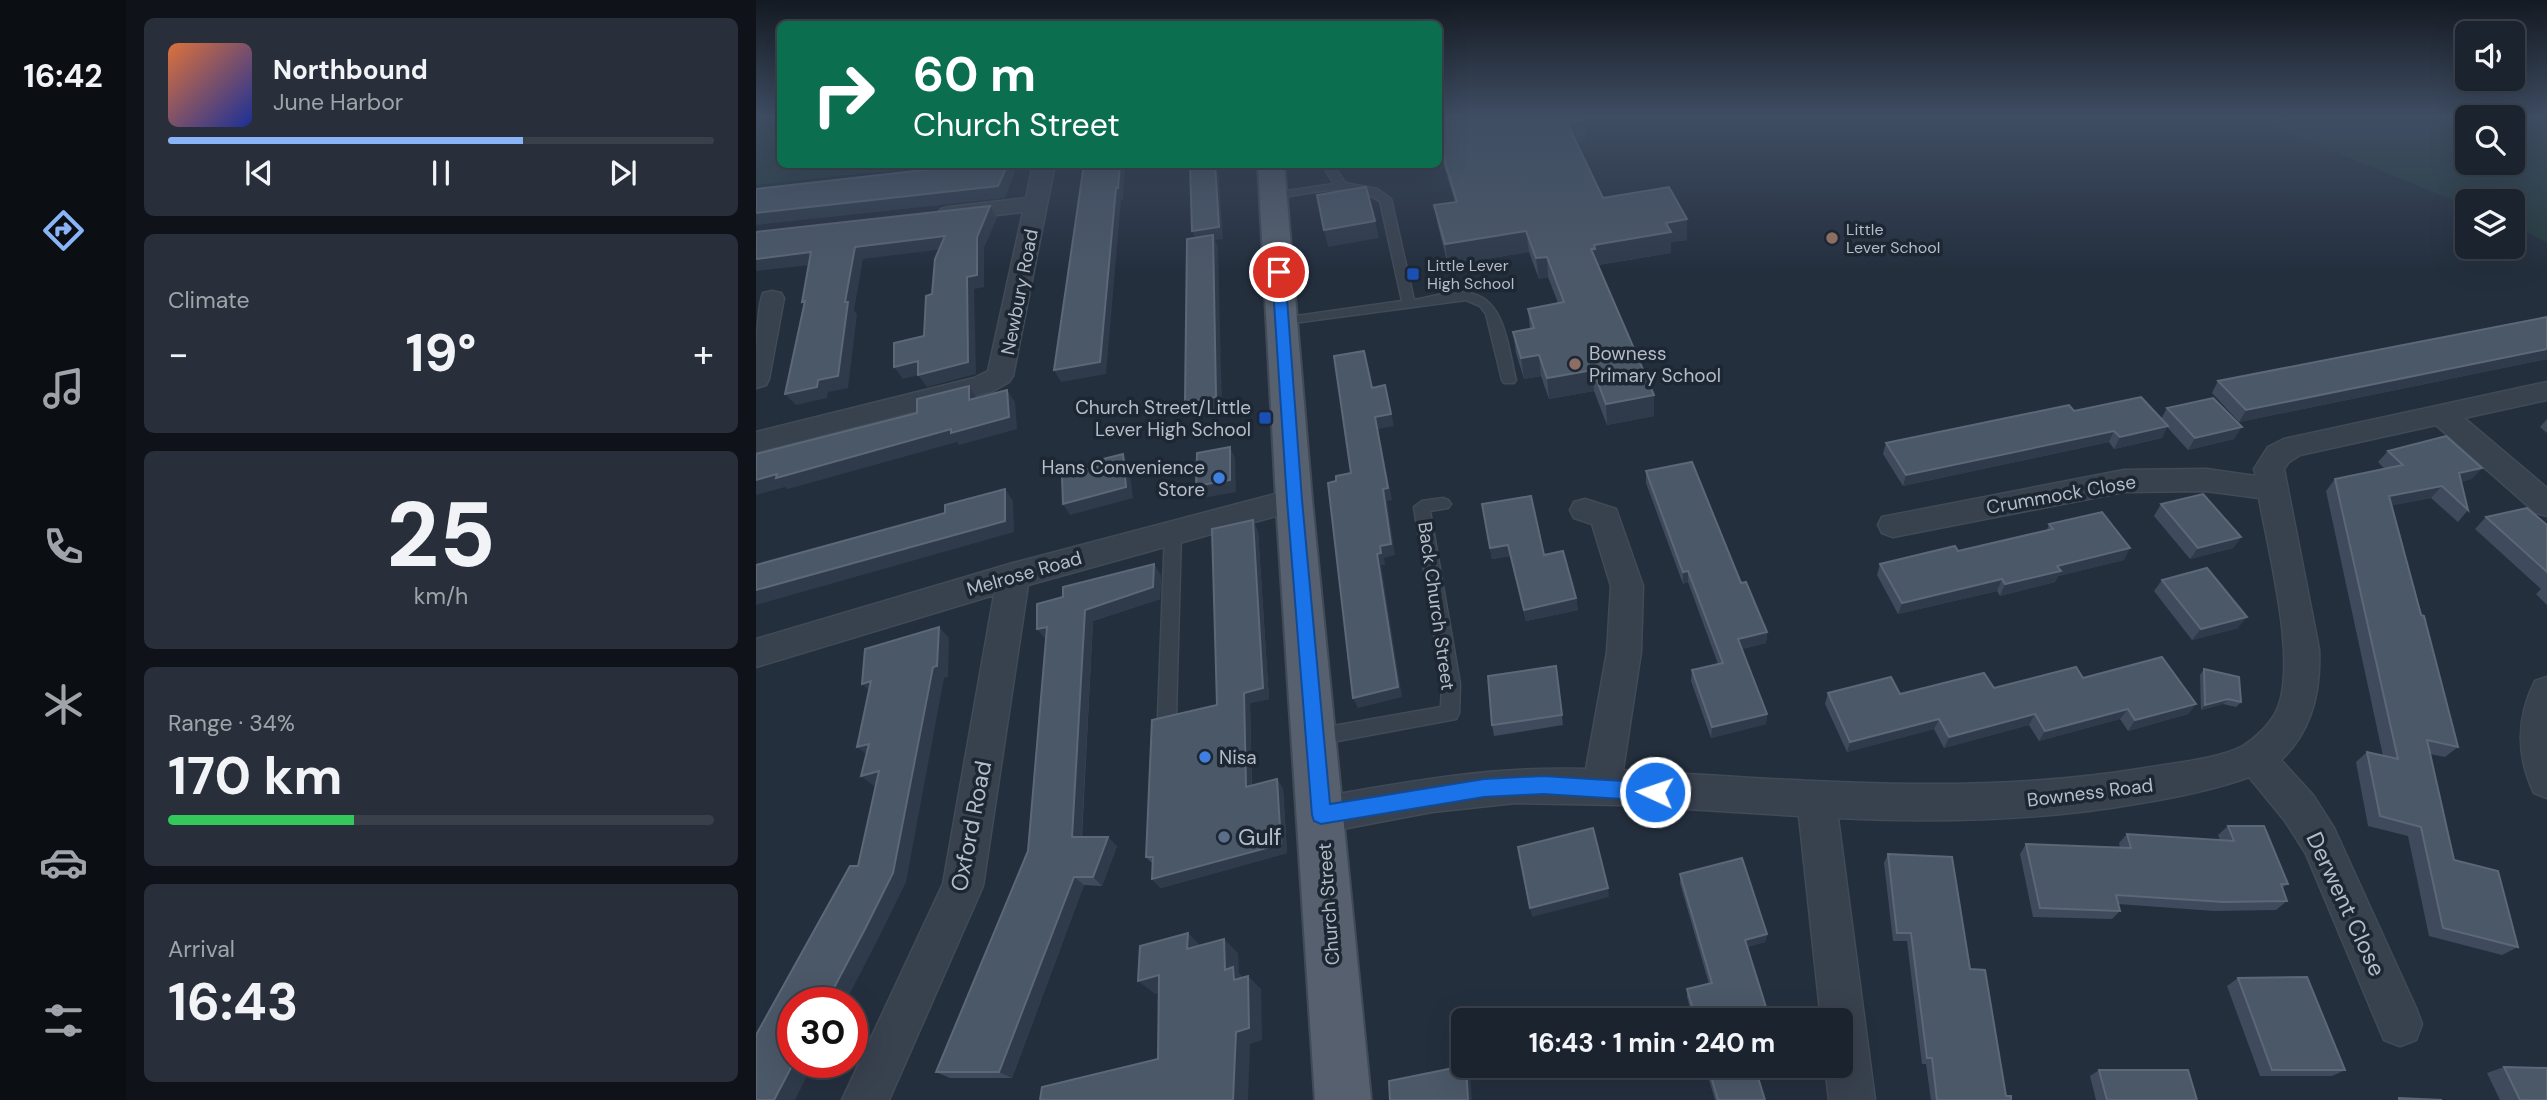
<!DOCTYPE html>
<html lang="en">
<head>
<meta charset="utf-8">
<style>
	:root { --surface:#1b232e; --page:#282f3a; --text:#f1f3f6; --muted:#a0a4aa; --line:#39404a; --accent:#8ab4f8 }
	body { margin:0; font-family:"DM Sans",sans-serif; background:var(--page); color:var(--text); height:100vh; display:flex; flex-direction:column; font-size:26px; white-space:nowrap }
	* { box-sizing:border-box; margin:0 }
	p { font-size:23px; color:var(--muted) }
	.icon { flex:none; width:38px; height:38px; fill:none; stroke:currentColor; stroke-width:2; stroke-linecap:round; stroke-linejoin:round }
	.map { position:relative; flex:1; overflow:hidden }
	.side { display:flex; flex-direction:column; gap:18px; padding:18px; background:#0f1319; width:630px }
	.side>* { flex:none }
	.hud { position:absolute; left:21px; top:21px; width:665px; height:147px; border-radius:10px; box-shadow:0 7px 28px #0002,0 0 0 2px var(--line); background:#0b6e4f; color:#fff; overflow:hidden }
	.fabs { position:absolute; left:1699px; top:21px; display:grid; gap:14px }
	.fabs a { display:grid; place-items:center; width:70px; height:70px; border-radius:10px; background:var(--surface); box-shadow:0 7px 28px #0002,0 0 0 2px var(--line); font-size:35px }
	.speed { position:absolute; left:21px; top:987px; display:flex; gap:14px; font-size:35px; font-weight:700; text-align:center }
	.speed>* { display:grid; place-content:center; width:91px; height:91px; border-radius:50%; background:var(--surface); box-shadow:0 7px 28px #0002,0 0 0 2px var(--line); line-height:1 }
	.speed .limit { border:10px solid #d22; background:#fff; color:#111 }
	.pin { position:absolute; display:grid; place-items:center; width:60px; height:60px; color:#fff; margin:-30px; border:4px solid #fff; border-radius:50%; box-shadow:0 2px 7px #0007 }
	.me { position:absolute; width:77px; margin:-38px; rotate:273deg; stroke-linejoin:round; filter:drop-shadow(0 0 5px #0008) }
	.turn { display:flex; align-items:center; gap:24px; height:147px; padding:0 21px; font-size:32px }
	.turn .icon { width:91px; height:91px; stroke-width:2.5 }
	.turn b { display:block; font-size:49px; line-height:60px }
	.big { font-size:52px; font-weight:700; line-height:1.1 }
	.side .tile { flex:1; display:flex; flex-direction:column; justify-content:center; gap:10px; min-width:0; padding:0 24px; border-radius:10px; background:var(--page) }
	.side .dial { align-items:center; gap:0 }
	.dial b { font-size:91px; line-height:1 }
	.song { display:flex; align-items:center; gap:21px }
	.cover { width:84px; height:84px; border-radius:10px; background:linear-gradient(135deg,hsl(20 70% 55%),hsl(230 70% 35%)) }
	.played { height:7px; border-radius:4px; background:linear-gradient(90deg,var(--accent) 65%,var(--line) 65%) }
	.keys { display:flex; justify-content:space-around; direction:ltr }
	.heat { display:flex; justify-content:space-between; align-items:center; font-size:38px; direction:ltr }
	.charge { height:10px; border-radius:5px; background:linear-gradient(90deg,#34c759 34%,var(--line) 0) }
	.trip { position:absolute; left:695px; top:1008px; width:402px; height:70px; border-radius:10px; background:var(--surface); box-shadow:0 7px 28px #0002,0 0 0 2px var(--line); font-weight:700; line-height:70px; text-align:center }
	main { display:flex; flex:1; min-height:0 }
	.tab-bar { display:flex; flex-direction:column; width:126px; justify-content:space-around; align-items:center; background:#0b0e12; color:var(--muted) }
	.tab-bar .icon { width:49px; height:49px }
	.tab-bar .active { color:var(--accent) }
	.tab-bar b { font-size:32px; color:var(--text) }
	.map>svg:first-child { display:block }
	.green { fill:#263c3f; fill-rule:evenodd }
	.lines { fill:none; stroke-linecap:round; stroke-linejoin:round }
	.lane-casing { stroke:#414a57; stroke-width:3 }
	.street-casing { stroke:#414a57; stroke-width:3 }
	.primary-casing { stroke:#414a57; stroke-width:4 }
	.lane { fill:#38414e; fill-rule:evenodd }
	.street { fill:#38414e; fill-rule:evenodd }
	.primary { fill:#56606e; fill-rule:evenodd }
	.wall { fill:#3f4b5c }
	.shaded-wall { fill:#2f3b4b }
	.building { fill:#4b5868; stroke:#5c6777; stroke-width:2 }
	.route { fill:#1a73e8; stroke:#114b97; stroke-width:2 }
	.education-dot { fill:#8d6e63; stroke:#1d2633; stroke-width:2.5 }
	.transit-dot { fill:#1a4fb4; stroke:#1d2633; stroke-width:2.5 }
	.shop-dot { fill:#3f7fe0; stroke:#1d2633; stroke-width:2.5 }
	.service-dot { fill:#5c6f8a; stroke:#1d2633; stroke-width:2.5 }
	.labels { text-anchor:middle; stroke-width:7; stroke-linejoin:round; paint-order:stroke }
	.far-poi-label { font-size:16px; fill:#b4bcc9; stroke:#1d2633; text-anchor:start }
	.street-label { font-size:19px; fill:#b4bcc9; stroke:#1d2633 }
	.poi-label { font-size:19px; fill:#b4bcc9; stroke:#1d2633; text-anchor:start }
	.near-street-label { font-size:23px; fill:#b4bcc9; stroke:#1d2633 }
	.near-poi-label { font-size:23px; fill:#b4bcc9; stroke:#1d2633; text-anchor:start }
</style>
</head>
<body>
<main>
<nav class="tab-bar">
<b>16:42</b>
<svg class="icon active" aria-label="directions" viewBox="0 0 24 24"><path d="M12 3l9 9-9 9-9-9zM9 14v-3h6M13 9l2 2-2 2"/></svg>
<svg class="icon" aria-label="music" viewBox="0 0 24 24"><path d="M9 18V5l10-2v13"/><circle cx="6" cy="18" r="3"/><circle cx="16" cy="16" r="3"/></svg>
<svg class="icon" aria-label="phone" viewBox="0 0 24 24"><path d="M5 4h4l2 5-3 2q2 4 5 5l2-3 5 2v4C11 20 4 13 5 4z"/></svg>
<svg class="icon" aria-label="climate" viewBox="0 0 24 24"><path d="M12 3v18M4 7l16 10M4 17L20 7"/></svg>
<svg class="icon" aria-label="car" viewBox="0 0 24 24"><path d="M5 17H2v-5l4-1 3-4h7l3 4 3 1v5h-3M9 17h6M6 11h13"/><circle cx="7" cy="17" r="2"/><circle cx="17" cy="17" r="2"/></svg>
<svg class="icon" aria-label="filters" viewBox="0 0 24 24"><path d="M4 7h16M4 17h16"/><circle cx="9" cy="7" r="2"/><circle cx="15" cy="17" r="2"/></svg>
</nav>
<section class="side">
<div class="tile">
<div class="song"><i class="cover"></i><div><b>Northbound</b><p>June Harbor</p></div></div>
<div class="played"></div>
<div class="keys"><svg class="icon" aria-label="previous" viewBox="0 0 24 24"><path d="M18 5L8 12l10 7zM5 5v14"/></svg><svg class="icon" aria-label="pause" viewBox="0 0 24 24"><path d="M8 5v14M16 5v14"/></svg><svg class="icon" aria-label="next" viewBox="0 0 24 24"><path d="M6 5l10 7-10 7zM19 5v14"/></svg></div>
</div>
<div class="tile"><p>Climate</p>
<div class="heat"><a>−</a><b class="big">19°</b><a>+</a></div>
</div>
<div class="tile dial"><b>25</b><p>km/h</p></div>
<div class="tile"><p>Range · 34%</p><b class="big">170 km</b><div class="charge"></div></div>
<div class="tile"><p>Arrival</p><b class="big">16:43</b></div>
</section>
<div class="map">
<svg width="1791" height="1100" viewBox="0 0 1791 1100">
	<rect width="100%" height="100%" fill="#242f3e"/>
	<path class="green" d="M0,116H24V164L188,165L0,185Z
		M1491,116H1791V243L1757,225V201H1712L1711,206ZM1712,117H1757V163H1712Z"/>
	<g class="lines">
		<defs>
			<path id="lane" d="M566,164H577L589,183L621,189L635,199L658,300C675,297 697,290 713,293C750,299 752,350 760,380L758,383H748L746,380L730,314L724,306L710,300L522,325L520,322L526,318L646,301L624,201C592,180 552,194 517,199L511,196L517,193L578,184Z
				M687,498L692,500L695,504L692,508L674,511L704,684L703,713L700,719L560,745L554,743L551,737L554,731L560,729L685,707L686,684L658,507L666,501Z
				M417,526L425,532L420,717L417,723L411,725L405,723L402,717L409,532Z"/>
			<path id="street" d="M277,164H299L257,376L253,382L237,391L0,452V432L218,378L232,371L267,212L193,221L185,219L182,214L185,209L193,207L270,198Z
				M16,291L25,293L28,298L13,379L10,385L0,388C0,363 0,313 7,293Z
				M1791,382V400L1708,418L1791,488V516L1780,513L1680,425L1544,455L1533,462L1528,469L1563,649C1565,690 1556,731 1525,760L1557,795L1578,828L1660,1008L1666,1024L1660,1040L1644,1046L1628,1040L1550,854L1529,821L1493,777C1458,790 1421,797 1385,803C1285,821 1184,823 1082,818L1119,1100H1073L1069,1066H1085V1020H1065L1043,816L866,805L760,803L676,812L565,833L551,828L546,815L551,802L565,797C655,781 738,766 830,769L851,652L855,586L836,524L818,518L814,510L818,502L829,499L860,509L887,586L885,652L867,770C1041,780 1216,797 1389,768C1417,763 1462,759 1487,746C1500,738 1513,725 1520,712C1543,666 1512,550 1503,498L1450,491L1368,492L1137,537L1126,533L1122,525L1126,517L1368,470L1450,469L1500,476L1498,469L1512,447L1528,439Z
				M538,489L549,492L553,500L549,508L272,585L227,886L133,1100H86L187,884L238,595L0,667V639L257,563Z
				M1791,677V798L1778,793C1760,755 1760,719 1779,681Z"/>
			<path id="primary" d="M502,164H528L556,500L615,1100H559L520,500Z"/>
		</defs>
		<use href="#lane" class="lane-casing"/>
		<use href="#street" class="street-casing"/>
		<use href="#primary" class="primary-casing"/>
		<use href="#lane" class="lane"/>
		<use href="#street" class="street"/>
		<use href="#primary" class="primary"/>
	</g>
	<path class="wall" d="M682,116L697,122L829,120L830,140L820,141L847,198L931,219V240L915,242V253L842,265L898,416L851,425L838,391L793,399L785,376L768,379L760,353L757,332L774,329L772,309L802,303L792,277L783,279L773,252L692,265L682,226L678,205L699,202L685,156L682,157Z
		M1791,317V359L1483,422L1456,393L1462,381Z
		M1411,408L1478,439L1432,450L1411,427L1406,438L1358,449L1353,442L1147,486L1127,454L1130,443L1318,411L1405,419Z
		M1791,419V433L1784,427Z
		M1632,451L1726,468L1715,479L1705,482L1712,510L1702,522L1675,498L1636,505L1702,747L1689,757L1674,754L1698,860L1762,947L1746,955L1673,936L1652,836L1612,826L1600,762L1611,752L1627,756L1570,491L1579,479L1629,469L1622,462Z
		M890,471L985,583L1011,632L1010,643L986,649L1011,714L1010,724L955,738L935,681L936,670L962,664L932,582L927,584L890,483Z
		M726,504L788,555L820,598L822,610L770,621L754,556L736,559Z
		M1405,504L1485,537L1477,548L1434,559L1398,516Z
		M1730,517L1791,525V605L1780,594L1785,589L1719,529Z
		M1293,524L1368,560L1302,576L1299,582L1244,596L1241,591L1142,614L1121,575L1124,564L1202,551L1291,530Z
		M502,531L513,699L494,703L496,786L521,779L527,789L531,853L405,888L396,879L397,864L390,857L461,705Z
		M405,575L404,599L337,621L326,837L361,846L346,886L328,885L256,1078H194L180,1072L272,851L307,597Z
		M1406,580L1482,628L1436,640L1398,591Z
		M800,666L807,725L738,736L736,725Z
		M1448,669L1485,702L1480,707L1467,704L1445,710L1444,675Z
		M1327,678L1440,704L1432,714L1372,731L1364,719L1283,741L1273,725L1188,748L1178,729L1091,752L1069,704L1072,693L1144,694L1238,688Z
		M1472,826L1532,884L1526,888L1531,901L1520,910L1458,911L1362,904L1364,911L1356,919L1277,917L1264,854L1270,844L1364,848L1363,843L1371,834L1464,840L1462,835Z
		M1132,854L1214,969L1250,1096L1255,1100H1175L1170,1064H1166L1151,941H1137L1128,863Z
		M924,874L1011,934L1009,942L991,947L1014,1020H937L931,997V989L953,984L924,883Z
		M1482,978L1589,1070L1576,1076H1504L1471,986Z
		M949,1066H1024L1001,1073L1009,1100H959Z
		M1748,1067L1791,1100H1744L1731,1073Z
		M1343,1070L1441,1100H1340L1334,1076Z"/>
	<path class="shaded-wall" d="M829,120L830,140L812,142L811,123Z
		M682,140L685,156L682,157Z
		M252,164H255L259,172L249,198L0,225V213Z
		M364,164H369L367,199L365,200L350,374L305,382L298,370L360,188Z
		M459,164H462L467,239L459,240L462,247L466,409L434,415L429,403L441,243L436,231Z
		M234,206L241,218L228,248V287L218,289L220,374L171,387L162,375L147,379L138,367L162,361L211,277L221,237Z
		M931,219V240L915,242V253L840,265L835,249L838,245L910,223Z
		M619,221L623,238L572,247L568,230Z
		M770,231L773,252L692,265L689,244Z
		M189,236L196,248L107,259L98,310L101,314L92,388L72,392L71,398L40,405L29,394L62,380L89,302L99,247Z
		M55,252L64,264L0,271V259Z
		M791,257L792,277L783,279L780,258Z
		M1791,349V359L1483,422L1490,410Z
		M783,355L785,376L768,379L765,358Z
		M837,370L838,391L793,399L791,378Z
		M629,385L638,426L622,429L636,500L631,501L639,555L628,558L629,565H625L646,697L602,708L597,698L621,554L624,546L627,489L619,417Z
		M213,386L221,398L213,400Z
		M251,390L259,402L261,429L203,445L201,442L32,489L29,487L0,495V480Z
		M898,395V416L851,425L850,404Z
		M1412,426L1406,438L1358,449L1364,437Z
		M1486,427L1478,439L1432,450L1439,438Z
		M1358,431L1353,442L1147,486L1150,475Z
		M474,447L479,458L480,492L446,498L440,486Z
		M367,454L373,466L377,498L314,515L307,504Z
		M1726,468L1715,479L1692,485L1703,473Z
		M1686,486L1675,498L1624,508L1633,496Z
		M249,489L257,501L258,532L0,605V590Z
		M497,520L502,531L513,699L494,703L496,797L490,787L488,693Z
		M1485,537L1477,548L1434,559L1442,548Z
		M752,545L754,556L736,559L734,548Z
		M1374,548L1368,560L1302,576L1299,582L1244,596L1249,584L1301,566Z
		M398,564L405,575L404,599L337,621L325,846L316,837L329,610Z
		M932,571V582L927,584V572Z
		M1246,579L1241,591L1142,614L1146,603Z
		M820,598L822,610L770,621L768,610Z
		M1491,617L1482,628L1436,640L1445,629Z
		M183,627L193,638L192,677L188,678L150,882L123,937L89,1003H70L177,667Z
		M291,627L290,640L281,629Z
		M1011,632L1010,643L981,650L982,639Z
		M115,681L118,695L106,684Z
		M1472,699L1467,704L1445,710L1449,705Z
		M1440,704L1432,714L1372,731L1379,720Z
		M1372,709L1364,719L1283,741L1289,731Z
		M1011,714L1010,724L955,738L956,727Z
		M1279,714L1273,725L1188,748L1193,737Z
		M1183,719L1178,729L1091,752L1094,742Z
		M113,744L114,757L101,747Z
		M123,771L136,781L118,786L105,776Z
		M521,779L527,789L531,853L405,888L396,879Z
		M352,837L361,846L346,886L337,877Z
		M318,877L328,885L256,1078L243,1072Z
		M852,888L853,897L776,917L774,908Z
		M432,933L446,947L431,949Z
		M1011,934L1009,942L987,948L989,940Z
		M468,939L482,953L483,973L491,981L478,980L469,970Z
		M403,975L419,989L399,994L382,981Z
		M492,976L505,989L506,1040L494,1044L492,1100H477L480,1032Z
		M38,1062H58L39,1100H18Z
		M710,1066L714,1073L716,1100H712Z
		M1006,1066H1024L997,1074L999,1068Z"/>
	<path class="building" d="M682,116H695L697,122L745,116H827L829,120L811,123L847,198L913,187L931,219L910,223L915,232L838,245L839,249H835L898,395L850,404L837,370L791,378L783,355L765,358L757,332L778,328L772,309L808,302L791,257L780,258L770,231L689,244L678,205L701,202L682,138Z
		M221,164H252L242,186L0,213V189Z
		M328,164H364L362,188H360L344,362L298,370Z
		M434,164H459L463,227L436,231Z
		M610,187L619,221L568,230L561,195Z
		M234,206L221,237V275L211,277L212,362L162,375V361L138,367V343L168,336L170,296L176,294L179,259L189,236L99,247L89,302H92L82,376L62,380L61,387L29,394L49,301L46,302L55,252L0,259V232Z
		M457,235L460,397L429,403L431,239Z
		M1791,317V349L1490,410L1462,381Z
		M608,351L616,388L629,385L635,414L619,417L632,488L627,489L635,544L624,546L625,553L621,554L642,687L597,698L572,483L580,481V476L595,473L578,356Z
		M213,386V400L251,390L253,417L195,433V429L20,478L21,474L0,480V454L161,413V399Z
		M1385,397L1412,426L1364,437L1358,431L1150,475L1130,443L1313,405L1318,411Z
		M1457,398L1486,427L1439,438L1411,408Z
		M1690,436L1726,468L1703,473L1712,510L1686,486L1633,496L1665,615L1668,616L1702,747L1671,740L1698,860L1742,871L1762,947L1687,928L1665,827L1624,816L1611,752L1642,759L1579,479L1647,465L1632,451Z
		M474,447V480L440,486L441,453Z
		M367,454L370,487L307,504L306,476L344,466L343,460Z
		M936,462L985,583L990,582L1011,632L982,639L1011,714L956,727L936,670L967,663L932,571L927,572L890,471Z
		M249,489V521L0,590V565L189,513V505Z
		M1447,494L1485,537L1442,548L1405,504Z
		M775,496L788,555L807,551L820,598L768,610L752,545L734,548L726,504Z
		M1771,508L1791,525V572L1730,517Z
		M1346,512L1374,548L1301,566L1305,571L1249,584L1246,579L1146,603L1124,564L1199,546L1202,551L1297,529L1293,524Z
		M497,520L507,688L488,693L490,787L521,779L525,844L396,879L397,857H390L396,720L461,705L456,529Z
		M398,564L397,587L329,610L316,837H352L337,877H318L243,1072H180L272,851L291,627L281,629V604L307,597V587Z
		M1451,568L1491,617L1445,629L1406,580Z
		M183,627L181,666L177,667L137,873L109,929L70,1003H37V1062H38L18,1100H0V1035L94,866H102L123,771L105,776L113,744L101,747L115,681L106,684L109,649Z
		M1406,657L1440,704L1379,720L1372,709L1289,731L1279,714L1193,737L1183,719L1094,742L1072,693L1135,677L1144,694L1228,673L1238,688L1320,667L1327,678Z
		M800,666L806,715L736,725L732,676Z
		M1448,669L1483,677L1485,702L1472,699L1449,705Z
		M1472,826H1508L1532,884H1525L1531,901L1468,902L1360,895L1364,911L1284,908L1270,844L1375,848L1371,834L1478,841Z
		M837,828L852,888L774,908L762,847Z
		M1132,854L1196,857L1214,969L1229,970L1250,1096H1255V1100H1181L1176,1058H1171L1155,933H1141Z
		M986,858L1011,934L989,940L1014,1020H940L931,989L956,983L924,874Z
		M432,933L431,949L468,939L469,970L477,967L478,980L492,976L493,1028L480,1032L477,1100H284L286,1087L402,1059L403,975L382,981L384,946Z
		M1551,977L1589,1070H1516L1482,978Z
		M707,1066H710L712,1100H634L633,1081Z
		M952,1066H1006L999,1068L1009,1100H962Z
		M1748,1067L1791,1068V1100H1764Z
		M1343,1070H1432L1441,1100H1351Z
		M1643,1098L1686,1100H1643Z"/>
	<linearGradient id="sky" x2="0" y2="1"><stop stop-color="#141a22"/><stop offset="0.43" stop-color="#3f4d63"/><stop offset="1" stop-color="#3f4d63" stop-opacity="0"/></linearGradient>
	<rect width="1791" height="270" fill="url(#sky)"/>
	<path class="route" d="M523,268L529,272L546,500L574,804L728,779L787,776L899,783L906,785L908,792L906,798L899,801L787,794L728,797L565,824L558,821L556,815L531,500L516,272Z"/>
	<g class="education-dot">
		<circle cx="1076" cy="238" r="7"/>
		<circle cx="819" cy="364" r="7"/>
	</g>
	<g class="transit-dot">
		<rect x="650" y="267" width="14" height="14" rx="3.5"/>
		<rect x="502" y="411" width="14" height="14" rx="3.5"/>
	</g>
	<g class="shop-dot">
		<circle cx="463" cy="478" r="7"/>
		<circle cx="449" cy="757" r="7"/>
	</g>
	<circle class="service-dot" cx="468" cy="837" r="7"/>
	<g class="labels">
		<g class="far-poi-label">
			<text x="1090" y="235">Little<tspan x="1090" dy="18">Lever School</tspan></text>
			<text x="671" y="271">Little Lever<tspan x="671" dy="18">High School</tspan></text>
		</g>
		<g class="street-label">
			<text transform="translate(263 292) rotate(-79)" y="7">Newbury Road</text>
			<text transform="translate(1305 494) rotate(-10)" y="7">Crummock Close</text>
			<text transform="translate(268 573) rotate(-16)" y="7">Melrose Road</text>
			<text transform="translate(681 606) rotate(82)" y="7">Back Church Street</text>
			<text transform="translate(1334 792) rotate(-7)" y="7">Bowness Road</text>
			<text transform="translate(572 904) rotate(-94)" y="7">Church Street</text>
		</g>
		<g class="poi-label">
			<text x="833" y="360">Bowness<tspan x="833" dy="22">Primary School</tspan></text>
			<text x="495" y="414" text-anchor="end">Church Street/Little<tspan x="495" dy="22">Lever High School</tspan></text>
			<text x="449" y="474" text-anchor="end">Hans Convenience<tspan x="449" dy="22">Store</tspan></text>
			<text x="463" y="764">Nisa</text>
		</g>
		<g class="near-street-label">
			<text transform="translate(215 826) rotate(-79)" y="8">Oxford Road</text>
			<text transform="translate(1590 904) rotate(65)" y="8">Derwent Close</text>
		</g>
		<g class="near-poi-label">
			<text x="482" y="845">Gulf</text>
		</g>
	</g>
</svg>
<div class="fabs">
<a><svg class="icon" aria-label="sound" viewBox="0 0 24 24"><path d="M4 9h4l5-4v14l-5-4H4zM17 9q2 3 0 6"/></svg></a>
<a><svg class="icon" aria-label="search" viewBox="0 0 24 24"><circle cx="10" cy="10" r="6"/><path d="M15 15l6 6"/></svg></a>
<a><svg class="icon" aria-label="layers" viewBox="0 0 24 24"><path d="M12 4l9 5-9 5-9-5zM3 14l9 5 9-5"/></svg></a>
</div>
<div class="speed"><div class="limit">30</div></div>
<div class="pin" style="left:523px;top:272px;background:#d93025"><svg class="icon" aria-label="arrive" viewBox="0 0 24 24"><path d="M6 21V4h12l-3 4 3 4H6"/></svg></div>
<svg class="me" style="left:899px;top:792px" viewBox="-20 -20 40 40"><circle r="17" fill="#1a73e8" stroke="#fff" stroke-width="3"/><path d="M0-11L8 9 0 5-8 9z" fill="#fff"/></svg>
<div class="trip">16:43 · 1 min · 240 m</div>
<div class="hud">
<div class="turn"><svg class="icon" aria-label="right" viewBox="0 0 24 24"><path d="M7 20v-9h11M14 6l5 5-5 5"/></svg><div><b>60 m</b>Church Street</div></div>
</div>
</div>
</main>
</body>
</html>
